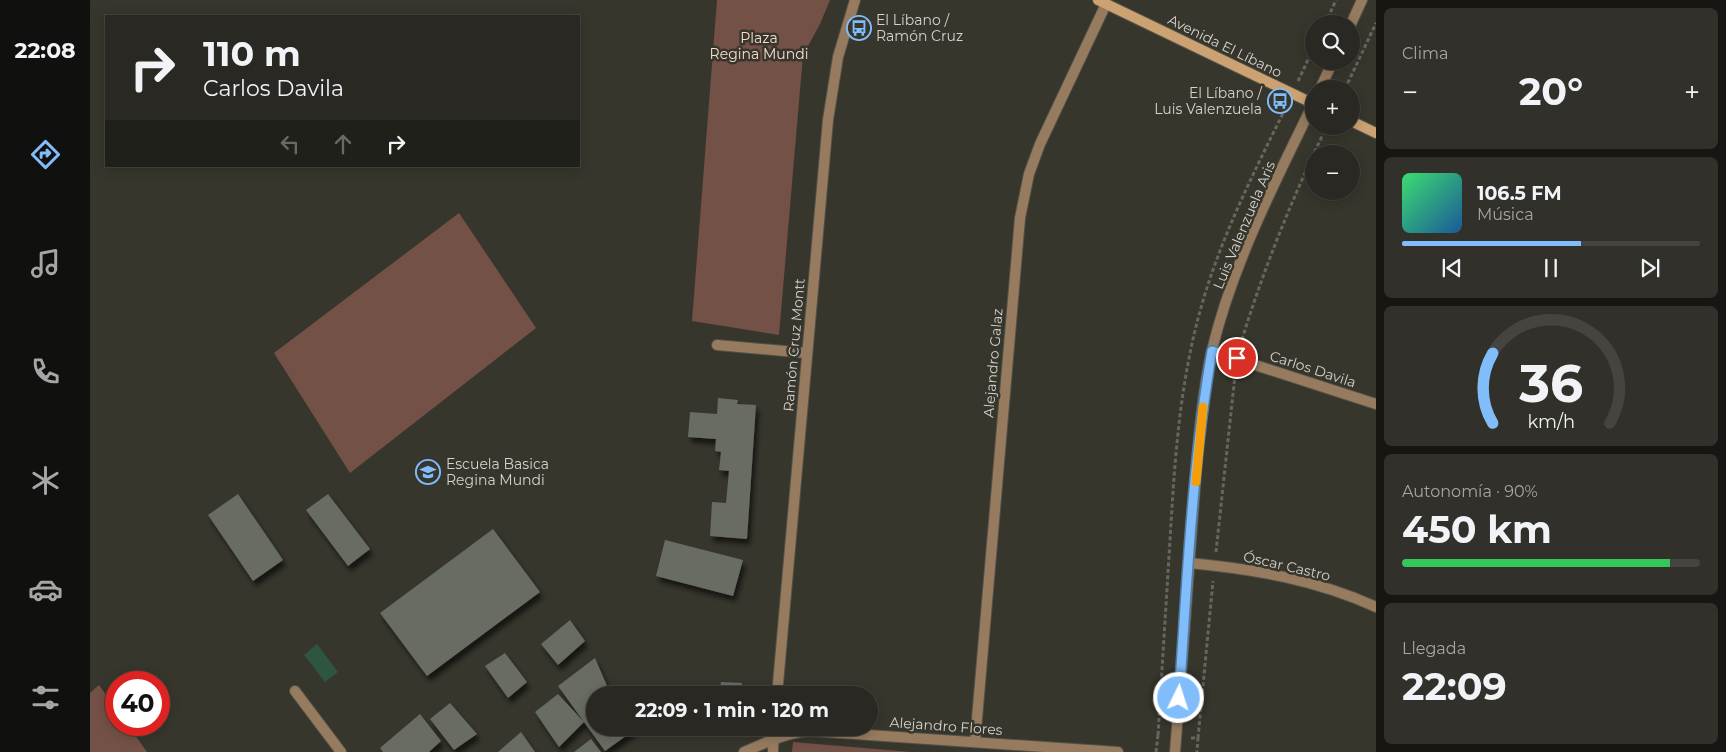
<!DOCTYPE html>
<html lang="es">
<head>
<meta charset="utf-8">
<style>
	:root { --surface:#292822; --page:#31302a; --text:#f1f3f6; --muted:#a5a6a5; --line:#454440; --accent:#80bdfa }
	body { margin:0; font-family:Montserrat,sans-serif; background:var(--page); color:var(--text); height:100vh; display:flex; flex-direction:column; font-size:19px; white-space:nowrap }
	* { box-sizing:border-box; margin:0 }
	p { font-size:16px; color:var(--muted) }
	.icon { flex:none; width:28px; height:28px; fill:none; stroke:currentColor; stroke-width:2; stroke-linecap:round; stroke-linejoin:round }
	.map { position:relative; flex:1; overflow:hidden }
	.sheet { display:flex; flex-direction:column; gap:8px; padding:8px; background:#171613; width:350px }
	.sheet>* { flex:none }
	.top-card { position:absolute; left:15px; top:15px; width:475px; height:152px; border-radius:0px; box-shadow:0 2px 12px #0003,0 0 0 1px var(--line); background:#292822; color:var(--text); overflow:hidden }
	.tools { position:absolute; left:1215px; top:15px; display:grid; gap:10px }
	.tools a { display:grid; place-items:center; width:55px; height:55px; border-radius:50%; background:var(--surface); box-shadow:0 2px 12px #0003,0 0 0 1px var(--line); font-size:25px }
	.speed { position:absolute; left:15px; top:671px; display:flex; gap:10px; font-size:25px; font-weight:700; text-align:center }
	.speed>* { display:grid; place-content:center; width:65px; height:65px; border-radius:50%; background:var(--surface); box-shadow:0 2px 12px #0003,0 0 0 1px var(--line); line-height:1 }
	.speed .limit { border:8px solid #d22; background:#fff; color:#111 }
	.pin { position:absolute; display:grid; place-items:center; width:42px; height:42px; color:#fff; margin:-21px; border:2px solid #fff; border-radius:50%; box-shadow:0 1px 5px #0007 }
	.me { position:absolute; width:55px; margin:-28px; rotate:4deg; stroke-linejoin:round; filter:drop-shadow(0 0 4px #0008) }
	.turn { display:flex; align-items:center; gap:18px; height:105px; padding:0 15px; font-size:22px }
	.turn .icon { width:65px; height:65px; stroke-width:2.5 }
	.turn b { display:block; font-size:35px; line-height:42px }
	.lanes { display:flex; align-items:center; height:48px; padding:0 15px; background:#0003; justify-content:center; gap:25px; direction:ltr }
	.lanes .off { opacity:.35 }
	.big { font-size:38px; font-weight:700; line-height:1.1 }
	.sheet .card { flex:1; display:flex; flex-direction:column; justify-content:center; gap:8px; min-width:0; padding:0 18px; border-radius:8px; background:var(--page) }
	.sheet .dial { align-items:center; gap:0 }
	.dial svg { height:130px; overflow:visible; fill:none; stroke:var(--line); stroke-width:7; stroke-linecap:round; text-anchor:middle }
	.dial text { fill:var(--text); stroke:none }
	.song { display:flex; align-items:center; gap:15px }
	.cover { width:60px; height:60px; border-radius:8px; background:linear-gradient(135deg,hsl(140 70% 55%),hsl(210 70% 35%)) }
	.played { height:5px; border-radius:2px; background:linear-gradient(90deg,var(--accent) 60%,var(--line) 60%) }
	.keys { display:flex; justify-content:space-around; direction:ltr }
	.heat { display:flex; justify-content:space-between; align-items:center; font-size:28px; direction:ltr }
	.charge { height:8px; border-radius:4px; background:linear-gradient(90deg,#34c759 90%,var(--line) 0) }
	.trip { position:absolute; left:496px; top:686px; width:292px; height:50px; border-radius:25px; background:var(--surface); box-shadow:0 2px 12px #0003,0 0 0 1px var(--line); font-weight:700; line-height:50px; text-align:center }
	main { display:flex; flex:1; min-height:0 }
	.menu { display:flex; flex-direction:column; width:90px; justify-content:space-around; align-items:center; background:#10100e; color:var(--muted) }
	.menu .icon { width:35px; height:35px }
	.menu .selected { color:var(--accent) }
	.menu b { font-size:22px; color:var(--text) }
	.map>svg:first-child { display:block }
	.green { fill:#745146 }
	.water { fill:#2e5540 }
	.building { fill:#676c62; filter:url(#shadow) }
	.lines { fill:none; stroke-linecap:round; stroke-linejoin:round }
	.service-casing { stroke:#53524a; stroke-width:12 }
	.minor-casing { stroke:#53524a; stroke-width:12 }
	.tertiary-casing { stroke:#53524a; stroke-width:12 }
	.secondary-casing { stroke:#53524a; stroke-width:12 }
	.path { stroke:#67665e; stroke-width:3; stroke-dasharray:4 2.5; stroke-linecap:butt }
	.service { stroke:#977b5e; stroke-width:10 }
	.minor { stroke:#977b5e; stroke-width:10 }
	.tertiary { stroke:#977b5e; stroke-width:10 }
	.secondary { stroke:#cda273; stroke-width:10 }
	.route-casing { stroke:#537ba2; stroke-width:12 }
	.route { stroke:#80bdfa; stroke-width:9 }
	.slow { stroke:#f59e0b; stroke-width:9 }
	.labels { text-anchor:middle; stroke-width:5; stroke-linejoin:round; paint-order:stroke }
	.poi-label { font-size:14px; fill:#d3d2cc; stroke:#37362d; text-anchor:start }
	.park-label { font-size:14px; fill:#f8dbd1; stroke:#37362d }
	.street-label { font-size:14px; fill:#d3d2cc; stroke:#37362d }
</style>
</head>
<body>
<main>
<nav class="menu">
<b>22:08</b>
<svg class="icon selected" aria-label="directions" viewBox="0 0 24 24"><path d="M12 3l9 9-9 9-9-9zM9 14v-3h6M13 9l2 2-2 2"/></svg>
<svg class="icon" aria-label="music" viewBox="0 0 24 24"><path d="M9 18V5l10-2v13"/><circle cx="6" cy="18" r="3"/><circle cx="16" cy="16" r="3"/></svg>
<svg class="icon" aria-label="phone" viewBox="0 0 24 24"><path d="M5 4h4l2 5-3 2q2 4 5 5l2-3 5 2v4C11 20 4 13 5 4z"/></svg>
<svg class="icon" aria-label="climate" viewBox="0 0 24 24"><path d="M12 3v18M4 7l16 10M4 17L20 7"/></svg>
<svg class="icon" aria-label="car" viewBox="0 0 24 24"><path d="M5 17H2v-5l4-1 3-4h7l3 4 3 1v5h-3M9 17h6M6 11h13"/><circle cx="7" cy="17" r="2"/><circle cx="17" cy="17" r="2"/></svg>
<svg class="icon" aria-label="filters" viewBox="0 0 24 24"><path d="M4 7h16M4 17h16"/><circle cx="9" cy="7" r="2"/><circle cx="15" cy="17" r="2"/></svg>
</nav>
<div class="map">
<svg width="1286" height="752" viewBox="0 0 1286 752">
	<defs>
		<filter id="shadow"><feDropShadow dx="3" dy="5.5" stdDeviation="2.5" flood-color="#0009"/></filter>
	</defs>
	<rect width="100%" height="100%" fill="#37362d"/>
	<path class="green" d="M627,0H740L730,24L713,55L689,335L602,321Z
		M369,213L446,328L260,473L184,353Z
		M9,685L26,709V725H38L57,752H0V693Z
		M703,742L821,752H702Z"/>
	<path class="water" d="M227,644L248,672L235,682L214,655Z"/>
	<path class="building" d="M628,398L648,400L647,404L666,405L657,539L620,536L622,502L636,503L639,471L629,470L631,452L625,451L626,439L598,437L600,412L627,414Z
		M148,494L193,560L163,581L118,515Z
		M238,494L280,549L258,566L216,510Z
		M403,529L450,592L337,676L290,613Z
		M575,540L653,560L643,596L566,576Z
		M480,620L495,641L468,665L451,644Z
		M415,653L437,682L418,698L395,666Z
		M505,658L521,695H505V728H547L515,751L468,686Z
		M631,682L652,683L651,695H629Z
		M468,694L494,722L469,747L445,712Z
		M360,703L387,734L364,750L340,719Z
		M330,714L351,741L339,752H293L290,748Z
		M431,732L445,752H408Z
		M501,739L511,752H484Z"/>
	<g class="lines">
		<defs>
			<path id="service" d="M627,345L717,353"/>
			<path id="minor" d="M1122,351L1286,404
				M1099,563C1164,569 1227,580 1286,607
				M205,691L251,752
				M885,742L930,218L939,174L950,144L1016,4
				M654,752C675,743 697,732 721,731L1028,752"/>
			<path id="tertiary" d="M1261,24L1272,0
				M1230,89L1243,61
				M687,695L738,120L748,57L765,0
				M683,752L684,728
				M1085,752C1091,677 1097,601 1102,526C1107,467 1109,407 1122,350C1143,263 1185,182 1224,102"/>
			<path id="secondary" d="M1008,0L1224,104
				M1261,121L1286,133"/>
		</defs>
		<use href="#service" class="service-casing"/>
		<use href="#minor" class="minor-casing"/>
		<use href="#tertiary" class="tertiary-casing"/>
		<use href="#secondary" class="secondary-casing"/>
		<path class="path" d="M1235,24L1246,0
			M1208,81L1224,47
			M1255,89L1286,23
			M1150,346C1173,270 1202,198 1237,126
			M1126,552L1145,375
			M1068,735C1072,670 1076,605 1080,540C1085,455 1090,375 1115,294C1135,229 1166,168 1196,107
			M1101,738H1108L1107,752
			M1108,738L1123,581
			M1066,752L1068,735L1069,736"/>
		<use href="#service" class="service"/>
		<use href="#minor" class="minor"/>
		<use href="#tertiary" class="tertiary"/>
		<use href="#secondary" class="secondary"/>
	</g>
	<g class="lines">
		<defs>
			<path id="route" d="M1089,698C1097,583 1102,465 1122,351L1147,358"/>
		</defs>
		<use href="#route" class="route-casing"/>
		<use href="#route" class="route"/>
		<path class="slow" d="M1106,482L1113,407"/>
	</g>
	<defs>
		<symbol id="bus-ring" viewBox="-11 -11 22 22"><circle r="9.5" fill="#37362d" stroke="#80bdfa" stroke-width="1.5"/><path d="M-5-6H5V4H4V6H2V4H-2V6H-4V4H-5ZM-3.5-4V0h7V-4ZM-3.5 1.2v1.5H-2V1.2ZM2 1.2v1.5H3.5V1.2Z" fill="#80bdfa"/></symbol>
		<symbol id="school-ring" viewBox="-11 -11 22 22"><circle r="9.5" fill="#37362d" stroke="#80bdfa" stroke-width="1.5"/><path d="M0-5L7-2L0 1L-7-2ZM-4 1L0 2.5L4 1V4Q0 6-4 4Z" fill="#80bdfa"/></symbol>
	</defs>
	<g fill-rule="evenodd">
		<use href="#bus-ring" x="755" y="14" width="28" height="28"/>
		<use href="#bus-ring" x="1176" y="87" width="28" height="28"/>
		<use href="#school-ring" x="324" y="458" width="28" height="28"/>
	</g>
	<g class="labels">
		<g class="poi-label">
			<text x="786" y="25">El Líbano /<tspan x="786" dy="16">Ramón Cruz</tspan></text>
			<text x="1172" y="98" text-anchor="end">El Líbano /<tspan x="1172" dy="16">Luis Valenzuela</tspan></text>
			<text x="356" y="469">Escuela Basica<tspan x="356" dy="16">Regina Mundi</tspan></text>
		</g>
		<g class="park-label">
			<text x="669" y="43">Plaza<tspan x="669" dy="16">Regina Mundi</tspan></text>
		</g>
		<g class="street-label">
			<text transform="translate(1135 46) rotate(26)" y="5">Avenida El Líbano</text>
			<text transform="translate(1154 225) rotate(-67)" y="5">Luis Valenzuela Aris</text>
			<text transform="translate(704 345) rotate(-85)" y="5">Ramón Cruz Montt</text>
			<text transform="translate(903 363) rotate(-85)" y="5">Alejandro Galaz</text>
			<text transform="translate(1223 369) rotate(18)" y="5">Carlos Davila</text>
			<text transform="translate(1197 566) rotate(13)" y="5">Óscar Castro</text>
			<text transform="translate(856 726) rotate(4)" y="5">Alejandro Flores</text>
		</g>
	</g>
</svg>
<div class="tools">
<a><svg class="icon" aria-label="search" viewBox="0 0 24 24"><circle cx="10" cy="10" r="6"/><path d="M15 15l6 6"/></svg></a>
<a>+</a>
<a>−</a>
</div>
<div class="speed"><div class="limit">40</div></div>
<div class="pin" style="left:1147px;top:358px;background:#d93025"><svg class="icon" aria-label="arrive" viewBox="0 0 24 24"><path d="M6 21V4h12l-3 4 3 4H6"/></svg></div>
<svg class="me" style="left:1089px;top:698px" viewBox="-20 -20 40 40"><circle r="17" fill="#80bdfa" stroke="#fff" stroke-width="3"/><path d="M0-11L8 9 0 5-8 9z" fill="#fff"/></svg>
<div class="trip">22:09 · 1 min · 120 m</div>
<div class="top-card">
<div class="turn"><svg class="icon" aria-label="right" viewBox="0 0 24 24"><path d="M7 20v-9h11M14 6l5 5-5 5"/></svg><div><b>110 m</b>Carlos Davila</div></div>
<div class="lanes"><svg class="icon off" aria-label="left" viewBox="0 0 24 24"><path d="M17 20v-9H6M10 6l-5 5 5 5"/></svg><svg class="icon off" aria-label="ahead" viewBox="0 0 24 24"><path d="M12 20V5M6 11l6-6 6 6"/></svg><svg class="icon" aria-label="right" viewBox="0 0 24 24"><path d="M7 20v-9h11M14 6l5 5-5 5"/></svg></div>
</div>
</div>
<section class="sheet">
<div class="card"><p>Clima</p>
<div class="heat"><a>−</a><b class="big">20°</b><a>+</a></div>
</div>
<div class="card">
<div class="song"><i class="cover"></i><div><b>106.5 FM</b><p>Música</p></div></div>
<div class="played"></div>
<div class="keys"><svg class="icon" aria-label="previous" viewBox="0 0 24 24"><path d="M18 5L8 12l10 7zM5 5v14"/></svg><svg class="icon" aria-label="pause" viewBox="0 0 24 24"><path d="M8 5v14M16 5v14"/></svg><svg class="icon" aria-label="next" viewBox="0 0 24 24"><path d="M6 5l10 7-10 7zM19 5v14"/></svg></div>
</div>
<div class="card dial"><svg viewBox="0 0 100 80">
<path d="M14 69A42 42 0 1 1 86 69"/>
<path d="M14 69A42 42 0 0 1 14 26" stroke="#80bdfa"/>
<text x="50" y="56" font-size="32" font-weight="700">36</text>
<text x="50" y="72" font-size="11">km/h</text>
</svg></div>
<div class="card"><p>Autonomía · 90%</p><b class="big">450 km</b><div class="charge"></div></div>
<div class="card"><p>Llegada</p><b class="big">22:09</b></div>
</section>
</main>
</body>
</html>
